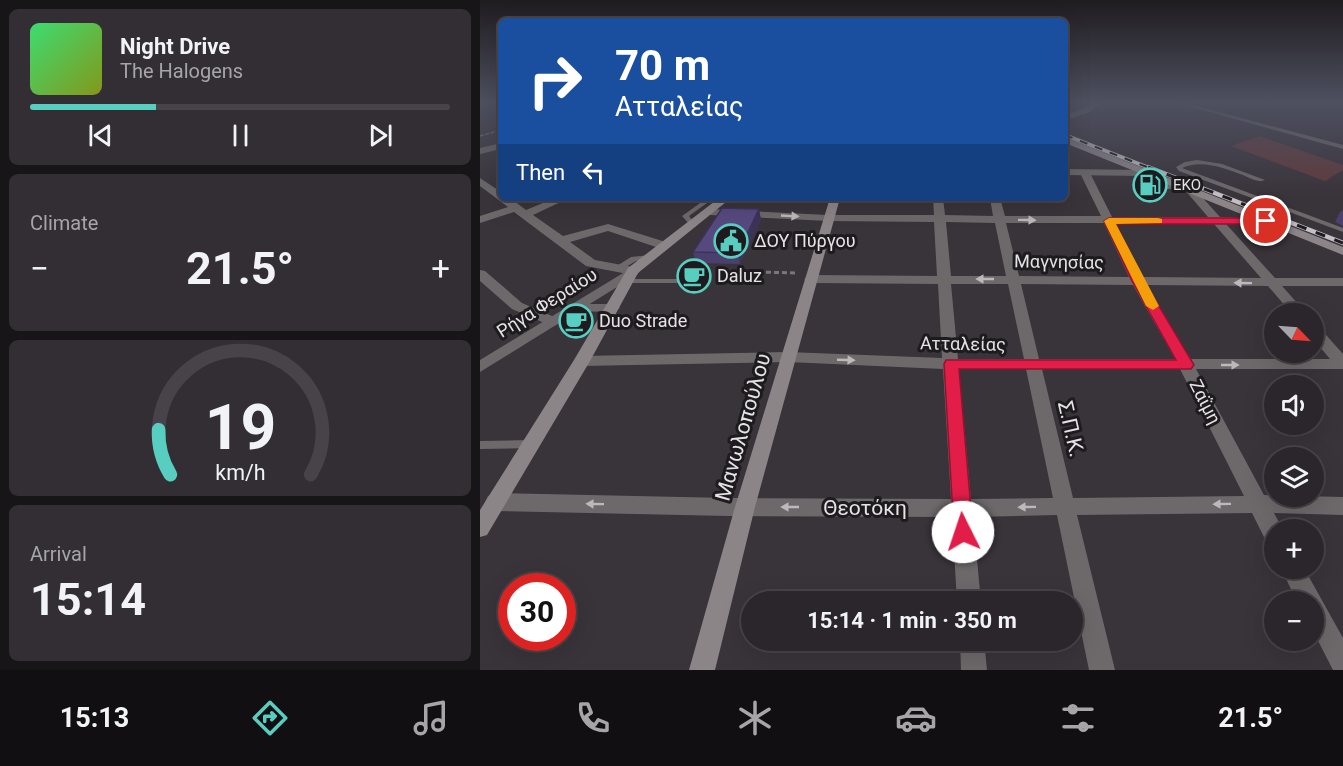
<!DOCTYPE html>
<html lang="en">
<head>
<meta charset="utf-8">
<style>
	:root { --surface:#2b262c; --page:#332e34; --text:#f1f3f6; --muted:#a6a5a9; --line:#474348; --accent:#58cec1 }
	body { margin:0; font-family:Roboto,sans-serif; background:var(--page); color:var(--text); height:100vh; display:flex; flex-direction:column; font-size:22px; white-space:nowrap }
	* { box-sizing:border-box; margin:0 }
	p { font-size:20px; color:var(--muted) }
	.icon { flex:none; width:33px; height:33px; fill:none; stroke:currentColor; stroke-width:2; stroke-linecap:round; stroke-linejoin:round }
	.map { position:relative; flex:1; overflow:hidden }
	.drawer { display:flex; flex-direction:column; gap:9px; padding:9px; background:#181518; width:480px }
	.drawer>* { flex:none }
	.banner { position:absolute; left:18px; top:18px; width:570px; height:183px; border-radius:9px; box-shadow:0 6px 24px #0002,0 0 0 2px var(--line); background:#1a4fa0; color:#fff; overflow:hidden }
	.needle { width:39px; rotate:115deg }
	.tools { position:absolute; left:784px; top:303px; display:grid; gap:12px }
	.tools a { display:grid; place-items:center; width:60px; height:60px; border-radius:50%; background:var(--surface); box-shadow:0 6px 24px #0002,0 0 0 2px var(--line); font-size:30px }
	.speed { position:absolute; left:18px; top:573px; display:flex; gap:12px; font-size:30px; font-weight:700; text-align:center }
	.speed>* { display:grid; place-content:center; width:78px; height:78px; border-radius:50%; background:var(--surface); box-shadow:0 6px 24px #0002,0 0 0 2px var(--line); line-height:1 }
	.speed .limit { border:9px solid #d22; background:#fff; color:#111 }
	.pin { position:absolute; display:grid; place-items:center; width:51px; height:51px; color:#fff; margin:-26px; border:3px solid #fff; border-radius:50%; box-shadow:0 2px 6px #0007 }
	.me { position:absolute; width:66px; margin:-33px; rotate:356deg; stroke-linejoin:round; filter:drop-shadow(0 0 4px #0008) }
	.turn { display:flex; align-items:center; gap:21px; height:126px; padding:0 18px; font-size:27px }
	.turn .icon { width:78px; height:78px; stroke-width:2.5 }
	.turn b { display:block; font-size:42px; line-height:51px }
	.then { display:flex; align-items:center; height:57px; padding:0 18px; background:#0003; gap:12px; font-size:22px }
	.big { font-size:45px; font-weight:700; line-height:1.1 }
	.drawer .tile { flex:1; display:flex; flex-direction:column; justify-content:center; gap:9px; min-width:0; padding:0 21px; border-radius:9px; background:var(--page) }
	.drawer .dial { align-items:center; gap:0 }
	.dial svg { height:156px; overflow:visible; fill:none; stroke:var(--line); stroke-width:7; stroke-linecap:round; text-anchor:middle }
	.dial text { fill:var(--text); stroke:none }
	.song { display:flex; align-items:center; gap:18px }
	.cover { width:72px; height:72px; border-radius:9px; background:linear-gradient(135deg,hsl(140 70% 55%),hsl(70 70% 35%)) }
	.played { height:6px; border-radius:3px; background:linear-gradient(90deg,var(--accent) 30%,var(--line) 30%) }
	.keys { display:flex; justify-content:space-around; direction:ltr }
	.heat { display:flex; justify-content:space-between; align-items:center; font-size:33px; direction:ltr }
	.trip { position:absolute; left:261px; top:591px; width:342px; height:60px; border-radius:30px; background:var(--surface); box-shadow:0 6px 24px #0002,0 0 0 2px var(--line); font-weight:700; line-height:60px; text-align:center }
	.tab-bar { display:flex; height:96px; justify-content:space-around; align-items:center; background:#110f12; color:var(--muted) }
	.tab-bar .icon { width:42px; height:42px }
	.tab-bar .selected { color:var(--accent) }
	.tab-bar b { font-size:27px; color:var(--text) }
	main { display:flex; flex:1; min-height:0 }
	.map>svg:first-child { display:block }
	.green { fill:#5f3a3c }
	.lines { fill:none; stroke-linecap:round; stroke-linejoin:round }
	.path-far1 { stroke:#7b767c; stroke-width:1.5; stroke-dasharray:4 1.5; stroke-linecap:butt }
	.path { stroke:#7b767c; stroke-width:3; stroke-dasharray:5 3; stroke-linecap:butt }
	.service { fill:#6d696b; fill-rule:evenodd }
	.minor { fill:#6d696b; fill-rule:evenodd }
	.tertiary { fill:#6d696b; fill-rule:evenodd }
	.secondary { fill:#8c8588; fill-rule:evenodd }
	.rail-far1-casing { stroke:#c3bfc4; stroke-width:4 }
	.rail-casing { stroke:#c3bfc4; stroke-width:4.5 }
	.rail-far1 { stroke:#1e1b1f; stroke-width:2; stroke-dasharray:8; stroke-linecap:butt }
	.rail { stroke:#1e1b1f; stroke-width:3; stroke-dasharray:10; stroke-linecap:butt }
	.wall { fill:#4a3f6d }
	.shaded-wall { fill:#3c3359 }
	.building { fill:#56497f; stroke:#3c3359; stroke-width:1.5 }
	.oneway { fill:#bcb8bc }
	.route { fill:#e11d48; stroke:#92132f; stroke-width:1.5 }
	.slow { fill:#f59e0b }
	.labels { text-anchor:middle; stroke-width:6; stroke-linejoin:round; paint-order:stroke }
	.far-poi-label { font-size:15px; fill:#e6e2e7; stroke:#1e1b1f; text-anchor:start }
	.poi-label { font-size:18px; fill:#e6e2e7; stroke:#1e1b1f; text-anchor:start }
	.street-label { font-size:18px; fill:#e6e2e7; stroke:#1e1b1f }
	.near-street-label { font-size:21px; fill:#e6e2e7; stroke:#1e1b1f }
</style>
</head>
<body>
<main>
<section class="drawer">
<div class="tile">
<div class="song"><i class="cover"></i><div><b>Night Drive</b><p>The Halogens</p></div></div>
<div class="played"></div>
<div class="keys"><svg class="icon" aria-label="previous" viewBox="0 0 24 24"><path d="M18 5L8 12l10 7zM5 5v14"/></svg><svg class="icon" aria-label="pause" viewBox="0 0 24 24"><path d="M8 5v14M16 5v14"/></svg><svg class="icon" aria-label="next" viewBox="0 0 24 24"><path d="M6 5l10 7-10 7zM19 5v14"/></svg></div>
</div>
<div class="tile"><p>Climate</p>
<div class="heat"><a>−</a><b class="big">21.5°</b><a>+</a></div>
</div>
<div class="tile dial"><svg viewBox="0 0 100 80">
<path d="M14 69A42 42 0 1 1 86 69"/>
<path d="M14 69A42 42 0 0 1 8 46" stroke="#58cec1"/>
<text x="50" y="56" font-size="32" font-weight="700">19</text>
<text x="50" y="72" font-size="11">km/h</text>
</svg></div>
<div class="tile"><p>Arrival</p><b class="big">15:14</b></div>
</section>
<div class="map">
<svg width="863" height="670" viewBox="0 0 863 670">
	<rect width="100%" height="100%" fill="#39333a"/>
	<path class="green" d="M779,136L863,165V170L845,181L751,146Z"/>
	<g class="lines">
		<path class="path-far1" d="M0,136L21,130"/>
		<path class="path" d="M238,271L318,273"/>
		<path class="service" d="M694,102H701L863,145V149Z
			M717,160L742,164L785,180C778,183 770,178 763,175C744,168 721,159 702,168L863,228V232L699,171L696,167L705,162Z
			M670,174L675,175L671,182L680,185L701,184L704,186C692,191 678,189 666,184L665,183Z
			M234,198H246L227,203L209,216L216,225L215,226H211L202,216L223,201Z
			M170,255L174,257L173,259L156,261L139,271H136L132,269L151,257Z
			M145,279H228L232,281L228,283H148L144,281Z
			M51,440L55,441L57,444L55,447L51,448L0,449V441Z"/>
		<path class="minor" d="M614,102H623L608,113L585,120V115L602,109Z
			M21,143V149L0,154V148Z
			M605,170L610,173L632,217H728L704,189L713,187L740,217L790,219V223L786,224H746L795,278H863V286H802L827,314H812L788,286L667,285L710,359H850L834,340V325L839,327L863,354V369H716L784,495L863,497V515L794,513L803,530H795V546L787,543L772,513L597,515L635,670H609L577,515L493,517L501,602H477L472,517L248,516L15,511L8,508L5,502L8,496L15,493L248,498L471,499L463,369L308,362L102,366L96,365L94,361L96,357L102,356L308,352L462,358L458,284L331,283L324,279L331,275L457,276L454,222L348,221L230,215L224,212L230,209L348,215H454L453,198H463L465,215L513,216L510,198H520L525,216H621L600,173ZM466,222L515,223L526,276H471ZM526,223H624L649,277L539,276ZM635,223L734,224L781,278L663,277ZM471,284H528L544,359H478ZM541,284L653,285L695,359H559ZM479,369H546L573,498L491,499ZM562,369H700L764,496L593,498Z
			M0,178L21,192V198H30L46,210L75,198H89L53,215L83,236L128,224L189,243L191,246L185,250L128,231L90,242L115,260L158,268L159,271L153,275L106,266L34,212L0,223V216L28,207L0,186Z
			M0,270L5,271L42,303L79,319L81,322L74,326L69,325L32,309L0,281Z
			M96,304H133L140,308L133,312L91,311L89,308Z
			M801,568H824L863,638V670H853L834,633V602H817Z
			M480,640H504L507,670H481Z"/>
		<path class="tertiary" d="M585,169L666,170L671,173L666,176L585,175Z
			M153,267L159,271L158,274L0,372V360Z"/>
		<path class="secondary" d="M585,137L863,247V255L585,143Z
			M239,198H251L158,273L110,361L7,535L0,537V510L94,360L148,268Z
			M350,198H360L275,507L235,670H209L255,507Z"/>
		<defs>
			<path id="rail-far1" d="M585,135L672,169"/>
			<path id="rail" d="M668,167L863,243"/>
		</defs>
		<use href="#rail-far1" class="rail-far1-casing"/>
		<use href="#rail" class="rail-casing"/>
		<use href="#rail-far1" class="rail-far1"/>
		<use href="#rail" class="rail"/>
	</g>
	<path class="wall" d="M279,209L281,220L260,264L216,263L213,252Z
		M863,210V226L855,222L860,212Z"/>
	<path class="shaded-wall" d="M279,209L281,220L260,264L258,253Z"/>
	<path class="building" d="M242,208L279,209L258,253L213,252Z"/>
	<defs><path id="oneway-solid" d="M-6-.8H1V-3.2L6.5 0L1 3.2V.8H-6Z" transform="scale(1.5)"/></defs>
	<g class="oneway">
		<use href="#oneway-solid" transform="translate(310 216) rotate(3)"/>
		<use href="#oneway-solid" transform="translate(547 220) rotate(1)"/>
		<use href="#oneway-solid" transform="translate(505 279) rotate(-180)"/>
		<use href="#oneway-solid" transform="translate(763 283) rotate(-179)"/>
		<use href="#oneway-solid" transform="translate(366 360) rotate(2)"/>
		<use href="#oneway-solid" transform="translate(750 365)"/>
		<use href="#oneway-solid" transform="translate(115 504) rotate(-179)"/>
		<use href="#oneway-solid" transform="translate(742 504) rotate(179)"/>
		<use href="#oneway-solid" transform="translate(310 507) rotate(-180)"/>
		<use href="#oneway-solid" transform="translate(547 507) rotate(179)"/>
	</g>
	<linearGradient id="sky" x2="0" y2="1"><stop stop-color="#1f1c20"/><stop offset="0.52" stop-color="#4e5060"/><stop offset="1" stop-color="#4e5060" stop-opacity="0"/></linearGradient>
	<rect width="863" height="196" fill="url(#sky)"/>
	<path class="route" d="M629,218H786L792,221L786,224H636L664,281L714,365L711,369H479L493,532L490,538L483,540L477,538L474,532L464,364L466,360H696L652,281L624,221Z"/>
	<path class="slow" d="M678,218L682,219V223L636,224L679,306L673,310L666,306L624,221L629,218Z"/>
	<defs>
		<symbol id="fuel-ring" viewBox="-11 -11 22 22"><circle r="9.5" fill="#1e1b1f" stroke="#58cec1" stroke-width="1.5"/><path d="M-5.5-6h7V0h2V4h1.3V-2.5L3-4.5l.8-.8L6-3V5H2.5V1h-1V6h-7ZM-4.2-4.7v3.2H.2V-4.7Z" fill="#58cec1"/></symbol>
		<symbol id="civic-ring" viewBox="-11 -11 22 22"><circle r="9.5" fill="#1e1b1f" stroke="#58cec1" stroke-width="1.5"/><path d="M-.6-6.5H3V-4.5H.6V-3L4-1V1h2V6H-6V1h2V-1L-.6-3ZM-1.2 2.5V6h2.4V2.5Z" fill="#58cec1"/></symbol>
		<symbol id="cafe-ring" viewBox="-11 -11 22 22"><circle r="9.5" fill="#1e1b1f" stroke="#58cec1" stroke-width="1.5"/><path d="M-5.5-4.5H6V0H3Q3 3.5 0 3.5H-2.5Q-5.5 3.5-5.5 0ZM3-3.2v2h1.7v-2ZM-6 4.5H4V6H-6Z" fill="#58cec1"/></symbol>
	</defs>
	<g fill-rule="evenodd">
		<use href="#fuel-ring" x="651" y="166" width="38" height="38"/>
		<use href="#civic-ring" x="232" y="222" width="38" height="38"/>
		<use href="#cafe-ring" x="195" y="257" width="38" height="38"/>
		<use href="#cafe-ring" x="77" y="302" width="38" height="38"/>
	</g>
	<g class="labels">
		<g class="far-poi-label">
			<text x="693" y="190">EKO</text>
		</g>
		<g class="poi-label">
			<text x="274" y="247">ΔΟΥ Πύργου</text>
			<text x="237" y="282">Daluz</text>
			<text x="119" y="327">Duo Strade</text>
		</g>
		<g class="street-label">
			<text transform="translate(579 262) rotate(1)" y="6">Μαγνησίας</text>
			<text transform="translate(67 303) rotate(-32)" y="6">Ρήγα Φεραίου</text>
			<text transform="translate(483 344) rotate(1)" y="6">Ατταλείας</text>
			<text transform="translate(725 402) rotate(63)" y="6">Ζαΐμη</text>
		</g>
		<g class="near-street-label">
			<text transform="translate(263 427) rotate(-74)" y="7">Μανωλοπούλου</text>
			<text transform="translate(591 429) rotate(77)" y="7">Σ.Π.Κ.</text>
			<text x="385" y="515">Θεοτόκη</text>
		</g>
	</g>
</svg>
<div class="tools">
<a><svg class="needle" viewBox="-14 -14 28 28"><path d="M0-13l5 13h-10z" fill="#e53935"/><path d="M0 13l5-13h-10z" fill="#a6a5a9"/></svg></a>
<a><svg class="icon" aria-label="sound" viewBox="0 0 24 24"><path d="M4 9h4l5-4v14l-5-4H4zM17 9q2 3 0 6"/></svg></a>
<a><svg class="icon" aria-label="layers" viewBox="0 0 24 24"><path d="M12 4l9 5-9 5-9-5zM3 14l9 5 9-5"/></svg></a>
<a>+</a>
<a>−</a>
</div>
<div class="speed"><div class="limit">30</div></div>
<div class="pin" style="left:786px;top:221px;background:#d93025"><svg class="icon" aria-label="arrive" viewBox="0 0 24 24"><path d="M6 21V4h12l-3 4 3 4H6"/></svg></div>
<svg class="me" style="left:483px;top:532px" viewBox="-20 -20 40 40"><circle r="19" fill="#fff"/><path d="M0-13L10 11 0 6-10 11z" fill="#e11d48"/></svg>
<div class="trip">15:14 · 1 min · 350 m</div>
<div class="banner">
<div class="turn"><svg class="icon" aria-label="right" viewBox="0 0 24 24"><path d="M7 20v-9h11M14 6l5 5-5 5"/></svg><div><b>70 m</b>Ατταλείας</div></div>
<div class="then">Then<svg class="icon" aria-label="left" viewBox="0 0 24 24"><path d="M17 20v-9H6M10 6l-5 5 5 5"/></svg></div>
</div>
</div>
</main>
<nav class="tab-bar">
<b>15:13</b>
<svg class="icon selected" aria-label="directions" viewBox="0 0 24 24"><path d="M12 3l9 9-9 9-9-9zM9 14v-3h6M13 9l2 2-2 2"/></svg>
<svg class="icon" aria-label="music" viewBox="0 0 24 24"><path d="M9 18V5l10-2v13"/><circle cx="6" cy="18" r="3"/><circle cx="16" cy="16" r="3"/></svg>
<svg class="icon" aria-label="phone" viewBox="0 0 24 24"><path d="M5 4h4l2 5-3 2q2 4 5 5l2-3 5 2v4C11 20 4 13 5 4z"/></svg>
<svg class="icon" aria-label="climate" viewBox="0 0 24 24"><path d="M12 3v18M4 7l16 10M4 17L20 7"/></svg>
<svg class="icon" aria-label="car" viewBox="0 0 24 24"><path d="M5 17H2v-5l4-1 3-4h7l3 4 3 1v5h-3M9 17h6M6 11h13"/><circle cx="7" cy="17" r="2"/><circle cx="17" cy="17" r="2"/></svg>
<svg class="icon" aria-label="filters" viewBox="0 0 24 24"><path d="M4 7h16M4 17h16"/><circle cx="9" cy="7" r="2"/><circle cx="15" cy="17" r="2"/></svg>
<b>21.5°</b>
</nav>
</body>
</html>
